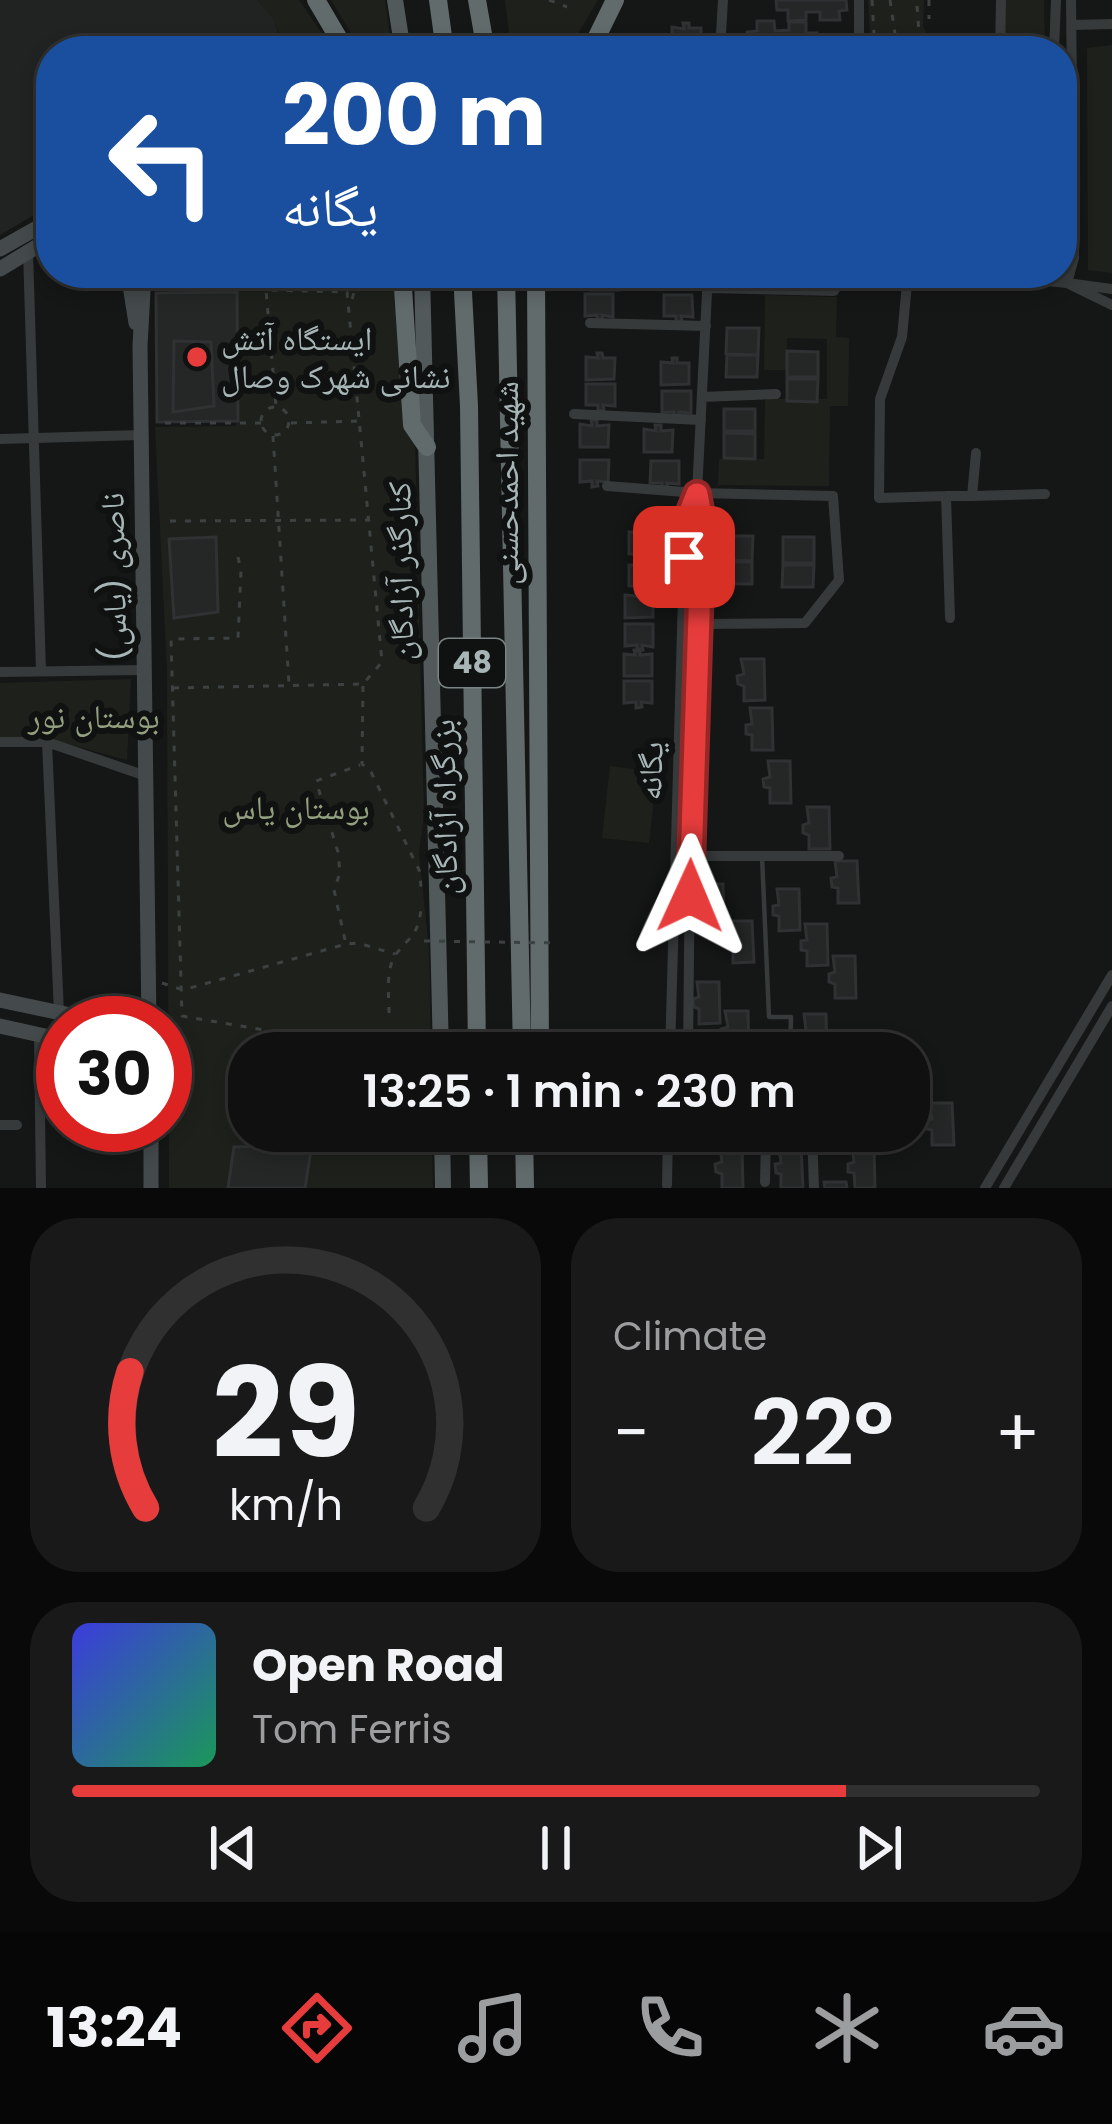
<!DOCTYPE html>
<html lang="en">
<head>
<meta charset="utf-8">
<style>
	:root { --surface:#101010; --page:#191919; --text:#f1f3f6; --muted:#9c9d9f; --line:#303030; --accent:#e73c3c }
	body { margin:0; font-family:Poppins,"Noto Naskh Arabic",sans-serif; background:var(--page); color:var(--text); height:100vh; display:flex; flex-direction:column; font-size:45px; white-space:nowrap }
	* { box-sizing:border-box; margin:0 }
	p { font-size:39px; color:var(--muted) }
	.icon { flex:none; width:66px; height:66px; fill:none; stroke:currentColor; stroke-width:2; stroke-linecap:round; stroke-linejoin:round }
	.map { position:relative; height:1188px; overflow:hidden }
	.details { display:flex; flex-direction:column; gap:30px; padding:30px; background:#090909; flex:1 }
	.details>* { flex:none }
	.top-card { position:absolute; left:36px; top:36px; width:1041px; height:252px; border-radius:48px; box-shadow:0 6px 18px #0003,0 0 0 3px var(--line); background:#1a4fa0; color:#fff; overflow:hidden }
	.speed { position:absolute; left:36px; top:996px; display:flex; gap:24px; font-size:60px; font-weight:700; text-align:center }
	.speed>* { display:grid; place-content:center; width:156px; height:156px; border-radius:50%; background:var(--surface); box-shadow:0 6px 18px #0003,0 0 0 3px var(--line); line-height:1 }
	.speed .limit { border:18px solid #d22; background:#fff; color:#111 }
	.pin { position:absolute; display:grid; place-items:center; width:102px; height:102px; color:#fff; margin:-51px; border-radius:24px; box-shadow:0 6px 18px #0006 }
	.me { position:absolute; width:132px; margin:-66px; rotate:1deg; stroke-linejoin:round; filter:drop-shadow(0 0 9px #0008) }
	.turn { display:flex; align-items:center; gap:42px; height:252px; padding:0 48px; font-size:54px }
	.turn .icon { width:156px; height:156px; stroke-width:2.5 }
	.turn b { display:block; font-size:84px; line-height:102px }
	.big { font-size:90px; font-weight:600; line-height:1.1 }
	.details .card { flex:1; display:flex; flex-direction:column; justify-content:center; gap:18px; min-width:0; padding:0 42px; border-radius:48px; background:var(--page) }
	.details .dial { align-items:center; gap:0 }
	.dial svg { height:312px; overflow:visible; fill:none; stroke:var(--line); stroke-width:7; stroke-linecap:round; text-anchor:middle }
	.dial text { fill:var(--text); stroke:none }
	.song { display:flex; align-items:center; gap:36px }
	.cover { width:144px; height:144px; border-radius:18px; background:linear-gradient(135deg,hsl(240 70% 55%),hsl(150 70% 35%)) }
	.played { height:12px; border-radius:6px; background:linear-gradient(90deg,var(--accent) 80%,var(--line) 80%) }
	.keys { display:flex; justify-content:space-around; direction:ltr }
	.heat { display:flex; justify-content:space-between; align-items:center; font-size:66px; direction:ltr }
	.details .tiles { flex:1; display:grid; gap:30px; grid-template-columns:1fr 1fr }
	.card:last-child { grid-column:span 2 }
	.trip { position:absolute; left:228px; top:1032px; width:702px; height:120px; border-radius:48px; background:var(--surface); box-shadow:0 6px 18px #0003,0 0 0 3px var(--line); font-weight:600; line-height:120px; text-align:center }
	.menu { display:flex; height:192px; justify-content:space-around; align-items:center; background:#060606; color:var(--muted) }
	.menu .icon { width:84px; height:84px }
	.menu .on { color:var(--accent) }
	.menu b { font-size:54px; color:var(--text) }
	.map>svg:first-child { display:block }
	.built { fill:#212323 }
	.green { fill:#1e211b }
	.building { fill:#252727; stroke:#2f3132; stroke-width:3 }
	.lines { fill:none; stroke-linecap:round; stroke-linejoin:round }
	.path { stroke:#3c4242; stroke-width:3; stroke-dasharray:6 9; stroke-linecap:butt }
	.lane { stroke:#363a3b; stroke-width:4.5 }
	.street { stroke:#363a3b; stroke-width:10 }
	.secondary { stroke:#444a4b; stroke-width:15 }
	.primary { stroke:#52595a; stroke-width:16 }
	.highway { stroke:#626b6c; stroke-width:18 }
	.path-bridge { stroke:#3c4242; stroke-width:3; stroke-dasharray:6 9; stroke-linecap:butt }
	.route-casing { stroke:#962727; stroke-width:30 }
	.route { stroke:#e73c3c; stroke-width:21 }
	.poi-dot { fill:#e73c3c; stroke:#101111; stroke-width:4.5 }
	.labels { text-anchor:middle; stroke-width:12; stroke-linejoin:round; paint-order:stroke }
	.shield { fill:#101111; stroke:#7a8484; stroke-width:3 }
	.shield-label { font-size:30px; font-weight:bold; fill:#a7b5b6 }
	.poi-label { font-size:33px; fill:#a7b5b6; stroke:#101111; text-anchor:start }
	.street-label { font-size:33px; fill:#a7b5b6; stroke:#101111 }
	.park-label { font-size:33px; fill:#93a07f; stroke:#101111 }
</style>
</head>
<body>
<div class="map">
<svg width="1112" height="1188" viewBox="0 0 1112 1188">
	<rect width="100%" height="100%" fill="#151616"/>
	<path class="built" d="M0,0H258L274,19L282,51H51V205L0,235Z"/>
	<path class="green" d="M258,0H299L334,51H283L274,19Z
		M331,0H385L392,51H362Z
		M505,0H598L568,51H511Z
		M868,0H924L923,26L935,51H871Z
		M1004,0H1044L1045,51H1000Z
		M1112,45V273L1088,270L1087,48Z
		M346,273H392L415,440L424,816L419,853L429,950L431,1053H249V1131H432L433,1188H169L167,671L155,427L236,426L237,289L346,287Z
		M722,273H823V285L722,280Z
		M765,295L837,297L836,337L849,338L848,406H830L829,486L718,485L719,459H764L765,399H827V339L787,338L786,370H764Z
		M131,679L127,760L53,740L0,737V683Z
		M610,766L657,772L649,843L602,838Z"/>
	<path class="building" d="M776,0H846L847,10L839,11L840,20H820V12H806V20L788,21V10H777Z
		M757,21H774L775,31L789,30V22H806V33H817L818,51L747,50V32L757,31Z
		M683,23H689V28H701V50H672V27L684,29Z
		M591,273H619V290H591Z
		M665,273H693V283H665Z
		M237,292L238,421L157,422L156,293Z
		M585,294H613V317L602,315L603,321H597V315L585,316Z
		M664,295H692L693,317L681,316L682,321L676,322V316H664Z
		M727,328H759L758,355L726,354Z
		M174,341L211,342L214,406L173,412Z
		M787,351L818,352V377H787Z
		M597,353H602L603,358H615L614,379L586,380V357L598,358Z
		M727,355H758L757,377H726Z
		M672,358H677V363H689V384L661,385V362L673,363Z
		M787,379H818L817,402L787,401Z
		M586,384H615V406L603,405L604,410L598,411V405H586Z
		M662,391H691V413L679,412L680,417H674V412H662Z
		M724,409H755V431H724Z
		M591,420H597V426L609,425L608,447H580V424L592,426Z
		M655,425H661V431L673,430L672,452H644V429L656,431Z
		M724,433L755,434V459L724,458Z
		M580,460H609L608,482L597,481L598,486L592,487V481L580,482Z
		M651,461H679V484L667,483L668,488H662V483H650Z
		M646,527V533L658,532L657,554H629V532L641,533L640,528Z
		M721,536H753L752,561L721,560Z
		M216,537L218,612L174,618L169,539Z
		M783,537H814V563H783Z
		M721,562H752V584H721Z
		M629,565H657L658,587L646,586L647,591H641V586H629Z
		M783,565H814L813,587H782Z
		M635,591H641V596H653V617L625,618V595L636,596Z
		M625,624H653V647L642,645L643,650L637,651V645L625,646Z
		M640,649V655L652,654V676H624V654L635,655L634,650Z
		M741,659H764L765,700L744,701V686L738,684L737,676L744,674Z
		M624,681H652V703L641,702L642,707L636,708V702L624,703Z
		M750,708H772L773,750H752V735L746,734V725L752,724Z
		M768,761H790L791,803H770V788L764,787L763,779L770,777Z
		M807,807H829L830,849H809V835L803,833V825L809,823Z
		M835,861H857L859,903H838V888L832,887L831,878L837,877Z
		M701,884H723L724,925L703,926V911L697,909L696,901L703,900Z
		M777,889H799L800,930L779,931V916L773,915V906L779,905Z
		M730,921H752L754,962L733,963V948L726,946V938L732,936Z
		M805,924H827L828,965L807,966V951L801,950V941L807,940Z
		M833,956H855L856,998H835V984L829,982V974L835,972Z
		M697,982H719L720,1023L699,1024V1009L694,1007L693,999L699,997Z
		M725,1011H748L749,1053H728V1038L722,1037L721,1029L728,1027Z
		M804,1014H826L827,1053H806V1041L800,1039L799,1031L806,1030Z
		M753,1044H775L776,1053H754Z
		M930,1103H952L954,1145H932V1130L927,1129L926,1121L932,1119Z
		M260,1131H314L305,1188H228L234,1147L260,1146Z
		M852,1146H874L875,1188H855L854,1173L848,1172V1164L854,1162Z
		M720,1147H742L743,1188H722V1174L716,1172L715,1164L722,1162Z
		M779,1147H801L803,1188H781V1174L776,1173L775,1164L781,1163Z
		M824,1182H846L847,1188H825Z"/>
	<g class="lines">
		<path class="path" d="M549,0L567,7
			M872,0L875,51
			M890,0L897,47L894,51
			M929,0V19
			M917,6L919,32L930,43V51
			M510,47L534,51
			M352,299L360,273
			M261 421a14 14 0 1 1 28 0a14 14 0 1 1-28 0Z
			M165,423H261
			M291,423L359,421
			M273,436L289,684
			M170,521L367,520
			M238,557L241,570L238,638L171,639L182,1016L400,1053
			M363,686L362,764L371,772L420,872L421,889
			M173,688L363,684L382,662L347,292L266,290L276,407
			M345,940L334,890L340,873L338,852L316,781L360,765
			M162,983L183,990L346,944L358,943L395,954
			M389,1013C389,996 385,967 397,953C411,935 417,937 421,910
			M414,1053L426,1044"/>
		<path class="lane" d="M762,856L769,1017H791L790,1053"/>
		<path class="street" d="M1072,25L1112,24
			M720,51L723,0
			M859,51V0
			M1000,51L1001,0
			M1054,51L1056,0
			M28,252L41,671
			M1062,272L1067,283L1074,258L1071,0
			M908,273L902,337L880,399L879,498L946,496
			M966,273L1067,283
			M708,288L834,291L842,275L872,273
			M1112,289L1067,283L1112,305
			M590,323L706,326
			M702,397L776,394
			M574,414L701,420
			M0,439L141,435
			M976,453L972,496L1045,494
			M607,486L697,493L833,496L839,580L805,623L698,624
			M950,618L946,496H972
			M0,672L144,670
			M0,742H47L146,776
			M47,742L59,1013
			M684,856H839
			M39,1035L41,1188
			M670,1053L685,524L696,496
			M688,1053L690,856L702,521L697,493L708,273
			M909,1115H918
			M0,1125H17
			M812,1131L814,1188
			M765,1182L766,1138L774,1131
			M667,1185L668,1131
			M985,1188L1112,975
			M1004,1188L1112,1006"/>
		<path class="secondary" d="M0,249L51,220
			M0,269L51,238
			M128,273L136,323
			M144,273L140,346L149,1023
			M0,1000L108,1023
			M0,1026L63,1040
			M151,1125V1188"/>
		<path class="primary" d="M395,0L403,51
			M422,273L441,1053
			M442,1131L443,1188"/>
		<path class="highway" d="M316,0L346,51
			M438,0L445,51
			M477,0L486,51
			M590,51L615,0
			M402,273L412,425L427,447
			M462,273L469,406L477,1053
			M506,273L522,1053
			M536,273L540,1053
			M478,1131L479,1188
			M524,1131L525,1188"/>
		<path class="path-bridge" d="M424,941L559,943"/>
	</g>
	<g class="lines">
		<defs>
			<path id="route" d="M684,557L685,524L697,494L702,521L690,896"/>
		</defs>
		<use href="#route" class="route-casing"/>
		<use href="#route" class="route"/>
	</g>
	<circle class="poi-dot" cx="197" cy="357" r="12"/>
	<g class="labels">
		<rect class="shield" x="439" y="639" width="66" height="48" rx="9"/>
		<g class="shield-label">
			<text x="472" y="673">48</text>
		</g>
		<g class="poi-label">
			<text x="221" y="350">ایستگاه آتش<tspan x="221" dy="38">نشانی شهرک وصال</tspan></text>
		</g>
		<g class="street-label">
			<text transform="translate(506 483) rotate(-90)" y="12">شهید احمدحسنی</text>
			<text transform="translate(400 571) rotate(-91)" y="12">کنارگذر آزادگان</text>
			<text transform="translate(113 577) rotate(-91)" y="12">ناصری (یاس)</text>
			<text transform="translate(650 771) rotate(-88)" y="12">یگانه</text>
			<text transform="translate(444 807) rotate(-91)" y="12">بزرگراه آزادگان</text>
		</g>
		<g class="park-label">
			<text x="94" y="728">بوستان نور</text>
			<text x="296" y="819">بوستان یاس</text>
		</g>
	</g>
</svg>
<div class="speed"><div class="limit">30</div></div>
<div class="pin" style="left:684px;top:557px;background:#d93025"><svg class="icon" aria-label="arrive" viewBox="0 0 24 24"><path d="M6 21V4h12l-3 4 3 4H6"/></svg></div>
<svg class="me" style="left:690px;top:896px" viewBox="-20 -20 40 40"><path d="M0-17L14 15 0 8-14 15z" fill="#e73c3c" stroke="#fff" stroke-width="4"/></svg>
<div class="trip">13:25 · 1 min · 230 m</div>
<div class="top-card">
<div class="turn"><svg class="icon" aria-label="left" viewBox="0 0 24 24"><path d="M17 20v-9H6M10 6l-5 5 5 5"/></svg><div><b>200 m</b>یگانه</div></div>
</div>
</div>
<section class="details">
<div class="tiles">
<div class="card dial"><svg viewBox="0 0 100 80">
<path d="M14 69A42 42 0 1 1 86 69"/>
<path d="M14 69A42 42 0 0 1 10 34" stroke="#e73c3c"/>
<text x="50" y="56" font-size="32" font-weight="700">29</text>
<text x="50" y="72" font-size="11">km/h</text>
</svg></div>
<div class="card"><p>Climate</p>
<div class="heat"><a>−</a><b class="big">22°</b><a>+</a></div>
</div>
<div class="card">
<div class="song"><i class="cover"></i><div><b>Open Road</b><p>Tom Ferris</p></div></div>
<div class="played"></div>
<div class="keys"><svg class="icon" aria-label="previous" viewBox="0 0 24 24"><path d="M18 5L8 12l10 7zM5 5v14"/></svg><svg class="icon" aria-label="pause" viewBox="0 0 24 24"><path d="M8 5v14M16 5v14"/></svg><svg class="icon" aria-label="next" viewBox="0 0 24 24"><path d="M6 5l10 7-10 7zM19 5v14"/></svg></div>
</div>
</div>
</section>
<nav class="menu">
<b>13:24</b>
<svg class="icon on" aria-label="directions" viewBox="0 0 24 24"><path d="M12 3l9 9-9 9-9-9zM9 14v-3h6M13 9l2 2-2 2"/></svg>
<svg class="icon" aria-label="music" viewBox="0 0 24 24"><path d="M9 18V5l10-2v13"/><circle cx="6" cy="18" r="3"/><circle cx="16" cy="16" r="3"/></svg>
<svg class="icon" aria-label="phone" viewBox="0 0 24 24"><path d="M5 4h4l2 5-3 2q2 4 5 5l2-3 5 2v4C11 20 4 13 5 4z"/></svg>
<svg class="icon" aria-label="climate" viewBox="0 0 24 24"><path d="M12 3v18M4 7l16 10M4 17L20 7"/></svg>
<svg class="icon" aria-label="car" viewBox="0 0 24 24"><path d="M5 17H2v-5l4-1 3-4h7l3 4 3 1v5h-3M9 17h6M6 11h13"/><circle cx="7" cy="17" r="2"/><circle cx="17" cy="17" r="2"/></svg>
</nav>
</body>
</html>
